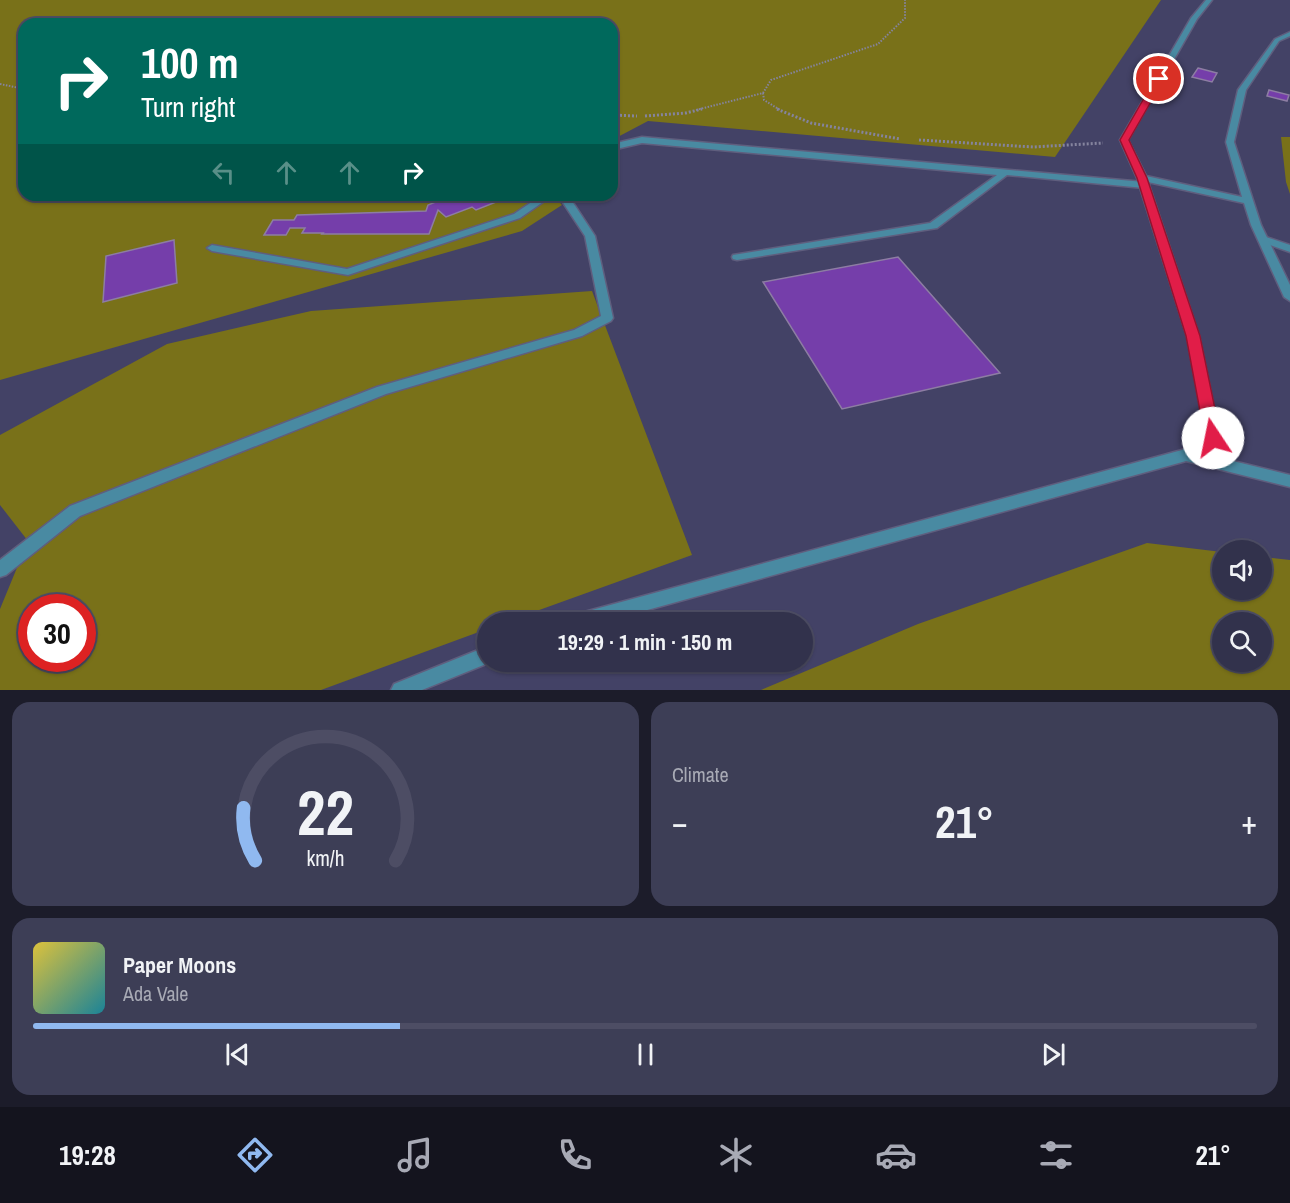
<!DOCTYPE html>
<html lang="en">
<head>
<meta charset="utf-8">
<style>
	:root { --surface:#32324c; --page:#3d3e56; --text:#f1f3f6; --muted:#a8aab5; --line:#4d4d64; --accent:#90b9f0 }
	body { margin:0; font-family:"Archivo Narrow",sans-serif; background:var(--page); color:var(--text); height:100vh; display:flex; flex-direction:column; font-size:22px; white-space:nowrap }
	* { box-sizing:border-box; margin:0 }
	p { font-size:20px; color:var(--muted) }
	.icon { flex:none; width:33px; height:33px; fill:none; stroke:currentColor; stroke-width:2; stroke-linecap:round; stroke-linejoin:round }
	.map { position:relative; height:690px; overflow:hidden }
	.panel { display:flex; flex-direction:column; gap:12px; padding:12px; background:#1c1c2a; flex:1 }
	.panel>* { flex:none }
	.guide { position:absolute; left:18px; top:18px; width:600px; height:183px; border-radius:18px; box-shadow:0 2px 4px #0004,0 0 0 2px var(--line); background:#00695c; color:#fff; overflow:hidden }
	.fabs { position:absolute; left:1212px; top:540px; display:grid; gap:12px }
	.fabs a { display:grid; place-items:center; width:60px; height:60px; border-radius:50%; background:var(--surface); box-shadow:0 2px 4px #0004,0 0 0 2px var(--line); font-size:30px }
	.speed { position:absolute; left:18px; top:594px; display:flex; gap:12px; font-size:30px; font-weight:700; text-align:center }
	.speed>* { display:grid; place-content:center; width:78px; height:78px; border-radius:50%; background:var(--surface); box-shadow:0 2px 4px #0004,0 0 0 2px var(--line); line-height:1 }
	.speed .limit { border:9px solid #d22; background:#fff; color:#111 }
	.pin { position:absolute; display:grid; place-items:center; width:51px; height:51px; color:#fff; margin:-26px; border:3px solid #fff; border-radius:50%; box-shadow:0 2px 6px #0007 }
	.me { position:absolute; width:66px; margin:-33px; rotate:349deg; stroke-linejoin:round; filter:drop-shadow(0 0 4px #0008) }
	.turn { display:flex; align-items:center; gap:21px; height:126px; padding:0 24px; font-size:27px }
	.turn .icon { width:78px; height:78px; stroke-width:2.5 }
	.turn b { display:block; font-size:42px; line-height:51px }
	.lanes { display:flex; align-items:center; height:57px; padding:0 24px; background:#0003; justify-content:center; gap:30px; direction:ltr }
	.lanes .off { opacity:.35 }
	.big { font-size:45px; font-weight:800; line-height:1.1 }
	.panel .tile { flex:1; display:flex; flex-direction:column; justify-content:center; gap:9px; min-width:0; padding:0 21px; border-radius:18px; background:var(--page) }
	.panel .dial { align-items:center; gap:0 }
	.dial svg { height:156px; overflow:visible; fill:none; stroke:var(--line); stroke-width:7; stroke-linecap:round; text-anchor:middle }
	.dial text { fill:var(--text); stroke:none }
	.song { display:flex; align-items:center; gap:18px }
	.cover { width:72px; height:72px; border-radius:9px; background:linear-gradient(135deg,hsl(50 70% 55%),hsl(190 70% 35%)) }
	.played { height:6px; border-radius:3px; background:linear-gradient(90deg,var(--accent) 30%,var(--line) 30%) }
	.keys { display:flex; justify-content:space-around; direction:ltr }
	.heat { display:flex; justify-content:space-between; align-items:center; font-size:33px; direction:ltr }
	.panel .tiles { flex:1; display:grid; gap:12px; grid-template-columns:1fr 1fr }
	.tile:last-child { grid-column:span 2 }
	.trip { position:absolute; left:477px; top:612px; width:336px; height:60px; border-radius:30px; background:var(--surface); box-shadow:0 2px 4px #0004,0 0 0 2px var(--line); font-weight:800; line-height:60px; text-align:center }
	.menu { display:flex; height:96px; justify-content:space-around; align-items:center; background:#14141e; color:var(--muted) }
	.menu .icon { width:42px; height:42px }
	.menu .active { color:var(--accent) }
	.menu b { font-size:27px; color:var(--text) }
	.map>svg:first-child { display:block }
	.green { fill:#797119; fill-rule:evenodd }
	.building { fill:#753eaa; stroke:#8d7da3; stroke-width:1.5 }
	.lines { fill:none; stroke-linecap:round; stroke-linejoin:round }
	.lane-casing { stroke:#5f5e7e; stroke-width:3 }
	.street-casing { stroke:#5f5e7e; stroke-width:3 }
	.path-far1 { stroke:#85849e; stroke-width:2; stroke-dasharray:1.5 1.5; stroke-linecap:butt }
	.path { stroke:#85849e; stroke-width:3; stroke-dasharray:2 2; stroke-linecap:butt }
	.lane { fill:#498aa2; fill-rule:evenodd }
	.street { fill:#498aa2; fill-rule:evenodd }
	.route { fill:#e11d48; stroke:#92132f; stroke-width:1.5 }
</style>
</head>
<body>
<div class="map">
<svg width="1290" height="690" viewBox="0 0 1290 690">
	<rect width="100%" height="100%" fill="#434266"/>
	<path class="green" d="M0,0H1161L1055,157L648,121L612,140V24H24V195H553L562,205L522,231L0,380Z
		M1281,137H1290V194L1286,182Z
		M592,291L692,555L506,622H488L487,629L321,690H0V609L28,541L0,505V435L167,344L311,311ZM32,608H82V658H32Z
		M1147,543L1222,552V590H1262V557L1290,560V690H761L918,624ZM1262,622V662H1222V622Z"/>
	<path class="building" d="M1198,68L1217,73L1212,82L1192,77Z
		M1269,90L1289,95L1287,101L1267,96Z
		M453,195H461L465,198L472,195H487L496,202L476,210L472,207L446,217L438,210L429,234H322L323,233H302L305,228H290L286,235H264L273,220H294L297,215L426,211L428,205Z
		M174,240L177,283L103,302L106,256Z
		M898,257L1000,373L842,409L763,282Z"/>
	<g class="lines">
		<defs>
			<path id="lane" d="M642,137L1144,182L1149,185L1144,188L1007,175L937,228L737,260L733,259L732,257L733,255L930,223L997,175L642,143L612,150V144Z
				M542,195H553L520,218L348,275L212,251L207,248L212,245L347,269L514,214Z
				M558,195H568L595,236L613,318L611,321L582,336L386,394L80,516L6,575L0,577V560L70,506L377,387L574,330L601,316L585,236Z
				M1263,236L1290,245V252L1259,241L1258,239Z"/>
			<path id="street" d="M1206,0H1212L1197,19L1128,140L1146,176L1242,197L1226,142L1238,90L1275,39L1290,32V36L1279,41L1246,90L1234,142L1261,225L1290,285V301L1284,297L1251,225L1244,203L1148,182L1199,336L1220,438L1218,442L1200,453L1290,475V487L1186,461L604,622H569L571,616L577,614L1182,450L1206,436L1187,336L1137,178L1120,140L1191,18Z
				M488,646V662H491L422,690H391L394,684Z"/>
		</defs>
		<use href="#lane" class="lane-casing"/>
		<use href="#street" class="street-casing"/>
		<path class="path-far1" d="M0,84L24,89
			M763,93L764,100L780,110
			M696,110L763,93L771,80L878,44L905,18V0"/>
		<path class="path" d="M777,109L811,123L900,139
			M612,115L637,116
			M645,116L686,113L702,109
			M919,140L1033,147L1103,143"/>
		<use href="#lane" class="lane"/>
		<use href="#street" class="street"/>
	</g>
	<path class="route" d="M1159,77L1164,79L1129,140L1147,178L1200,336L1221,438L1219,442H1208L1205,438L1186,336L1137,178L1120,140L1155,79Z"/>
</svg>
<div class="fabs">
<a><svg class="icon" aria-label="sound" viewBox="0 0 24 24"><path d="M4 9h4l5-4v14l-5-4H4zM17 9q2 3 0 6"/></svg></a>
<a><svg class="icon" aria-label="search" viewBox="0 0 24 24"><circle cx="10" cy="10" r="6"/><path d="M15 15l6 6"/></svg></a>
</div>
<div class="speed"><div class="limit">30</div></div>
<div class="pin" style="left:1159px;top:79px;background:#d93025"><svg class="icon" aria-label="arrive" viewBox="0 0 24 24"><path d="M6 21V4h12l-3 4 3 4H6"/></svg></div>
<svg class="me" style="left:1213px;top:438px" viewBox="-20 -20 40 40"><circle r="19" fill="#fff"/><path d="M0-13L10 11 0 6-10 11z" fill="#e11d48"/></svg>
<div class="trip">19:29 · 1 min · 150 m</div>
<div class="guide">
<div class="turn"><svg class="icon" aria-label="right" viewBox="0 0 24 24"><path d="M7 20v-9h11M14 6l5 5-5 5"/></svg><div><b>100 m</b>Turn right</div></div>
<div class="lanes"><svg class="icon off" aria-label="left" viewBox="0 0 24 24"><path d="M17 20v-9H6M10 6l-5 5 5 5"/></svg><svg class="icon off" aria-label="ahead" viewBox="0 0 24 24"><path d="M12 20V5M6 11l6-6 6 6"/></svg><svg class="icon off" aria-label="ahead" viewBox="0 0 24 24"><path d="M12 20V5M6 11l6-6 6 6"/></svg><svg class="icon" aria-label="right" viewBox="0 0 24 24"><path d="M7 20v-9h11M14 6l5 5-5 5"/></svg></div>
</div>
</div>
<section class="panel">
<div class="tiles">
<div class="tile dial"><svg viewBox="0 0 100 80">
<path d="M14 69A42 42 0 1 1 86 69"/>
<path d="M14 69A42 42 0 0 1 8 42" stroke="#90b9f0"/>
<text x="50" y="56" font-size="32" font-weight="700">22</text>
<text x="50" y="72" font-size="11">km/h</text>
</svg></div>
<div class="tile"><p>Climate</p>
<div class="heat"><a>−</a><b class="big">21°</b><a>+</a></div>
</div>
<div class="tile">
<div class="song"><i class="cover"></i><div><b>Paper Moons</b><p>Ada Vale</p></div></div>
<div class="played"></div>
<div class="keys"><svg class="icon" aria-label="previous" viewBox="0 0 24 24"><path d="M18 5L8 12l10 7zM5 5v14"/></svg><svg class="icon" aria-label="pause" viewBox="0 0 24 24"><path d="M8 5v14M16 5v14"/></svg><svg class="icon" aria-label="next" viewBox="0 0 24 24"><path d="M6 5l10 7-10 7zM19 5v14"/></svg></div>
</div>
</div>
</section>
<nav class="menu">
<b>19:28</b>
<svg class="icon active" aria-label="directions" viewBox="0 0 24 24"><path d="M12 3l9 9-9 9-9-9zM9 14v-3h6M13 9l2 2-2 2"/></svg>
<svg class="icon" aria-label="music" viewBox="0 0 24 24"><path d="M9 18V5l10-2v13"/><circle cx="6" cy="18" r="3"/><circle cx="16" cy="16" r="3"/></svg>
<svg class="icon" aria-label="phone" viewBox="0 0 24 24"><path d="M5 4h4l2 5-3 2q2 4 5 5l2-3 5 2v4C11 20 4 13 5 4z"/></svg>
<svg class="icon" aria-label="climate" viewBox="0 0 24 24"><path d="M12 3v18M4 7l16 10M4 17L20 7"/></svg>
<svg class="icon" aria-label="car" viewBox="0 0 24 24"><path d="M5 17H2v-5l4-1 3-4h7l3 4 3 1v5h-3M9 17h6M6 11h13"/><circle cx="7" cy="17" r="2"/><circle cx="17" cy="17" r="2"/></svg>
<svg class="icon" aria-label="filters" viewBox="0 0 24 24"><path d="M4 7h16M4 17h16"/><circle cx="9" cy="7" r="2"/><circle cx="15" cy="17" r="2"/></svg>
<b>21°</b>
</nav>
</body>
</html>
